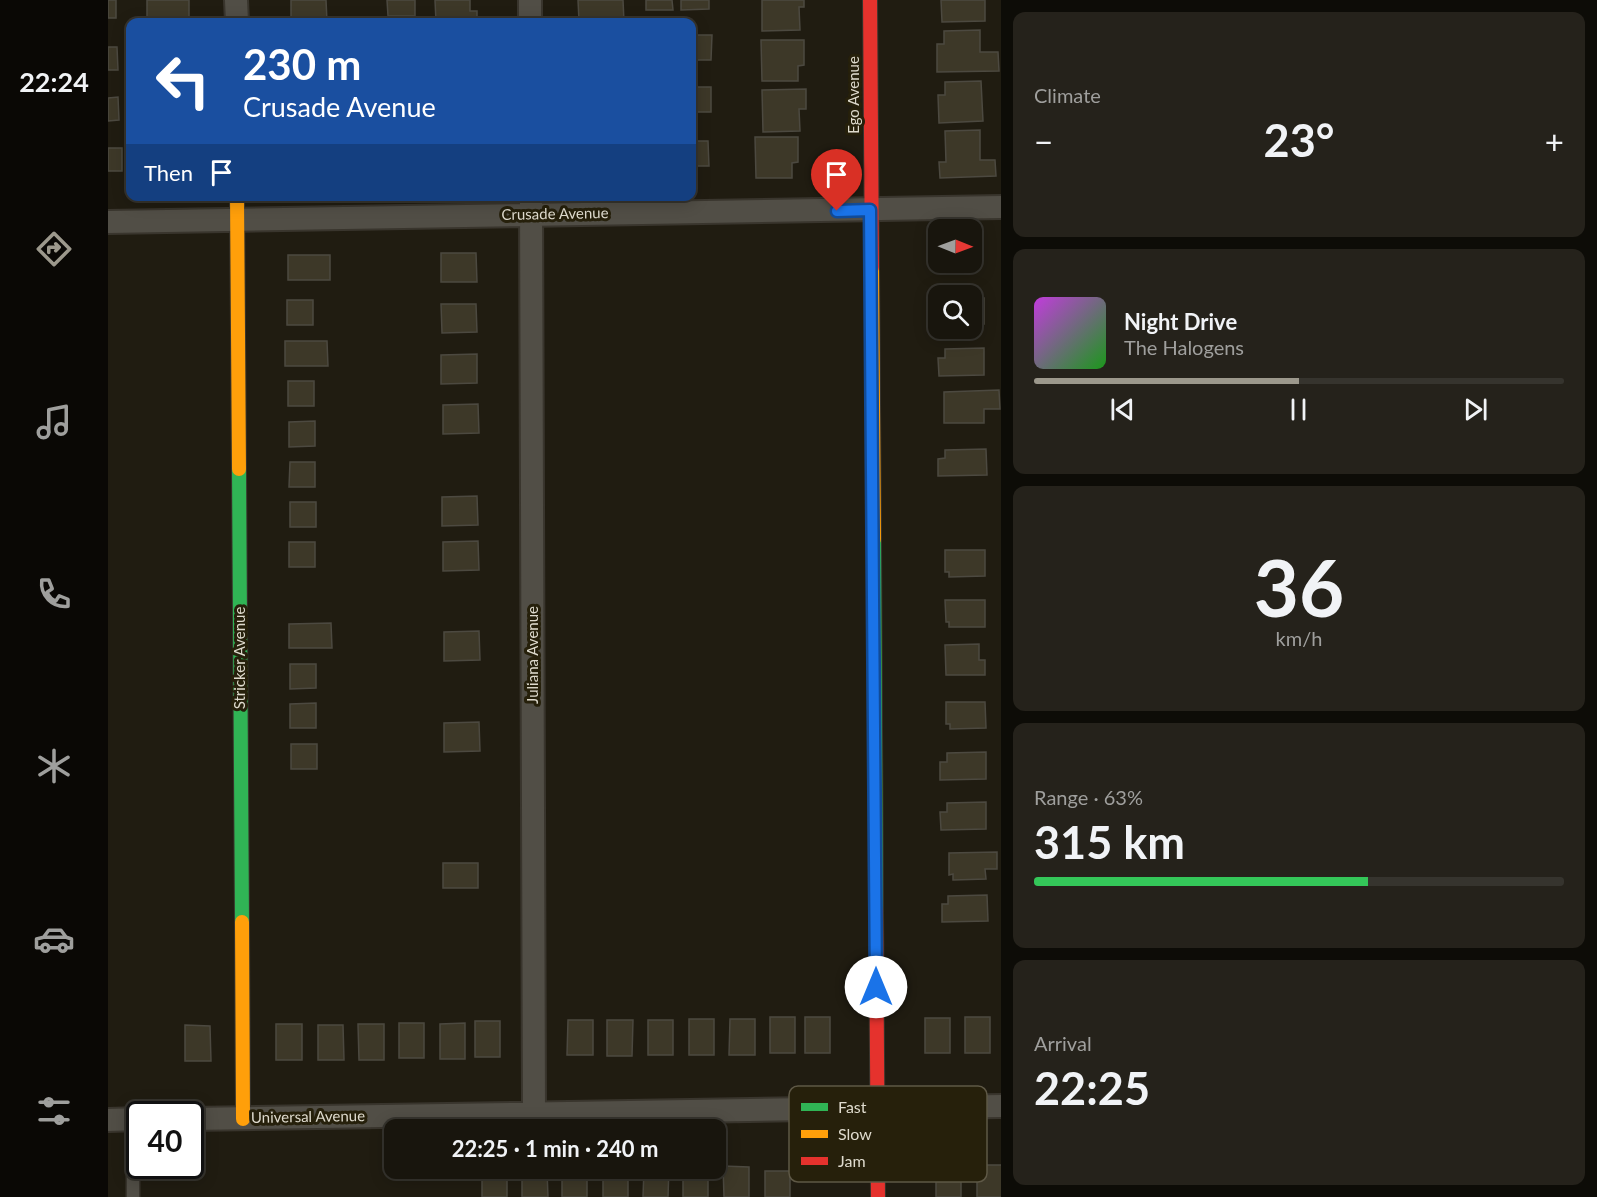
<!DOCTYPE html>
<html lang="en">
<head>
<meta charset="utf-8">
<style>
	:root { --surface:#18150d; --page:#25221b; --text:#f1f3f6; --muted:#9f9f9d; --line:#36342e; --accent:#9c988c }
	body { margin:0; font-family:Lato,sans-serif; background:var(--page); color:var(--text); height:100vh; display:flex; flex-direction:column; font-size:22px; white-space:nowrap }
	* { box-sizing:border-box; margin:0 }
	p { font-size:20px; color:var(--muted) }
	.icon { flex:none; width:33px; height:33px; fill:none; stroke:currentColor; stroke-width:2; stroke-linecap:round; stroke-linejoin:round }
	.map { position:relative; flex:1; overflow:hidden }
	.panel { display:flex; flex-direction:column; gap:12px; padding:12px; background:#0d0c07; width:596px }
	.panel>* { flex:none }
	.banner { position:absolute; left:18px; top:18px; width:570px; height:183px; border-radius:12px; box-shadow:0 3px 15px #0003,0 0 0 2px var(--line); background:#1a4fa0; color:#fff; overflow:hidden }
	.needle { width:39px; rotate:91deg }
	.controls { position:absolute; left:820px; top:219px; display:grid; gap:12px }
	.controls a { display:grid; place-items:center; width:54px; height:54px; border-radius:12px; background:var(--surface); box-shadow:0 3px 15px #0003,0 0 0 2px var(--line); font-size:30px }
	.speed { position:absolute; left:18px; top:1101px; display:flex; gap:12px; font-size:30px; font-weight:700; text-align:center }
	.speed>* { display:grid; place-content:center; width:78px; height:78px; border-radius:50%; background:var(--surface); box-shadow:0 3px 15px #0003,0 0 0 2px var(--line); line-height:1 }
	.speed .limit { border:3px solid #111; border-radius:9px; background:#fff; color:#111 }
	.pin { position:absolute; display:grid; place-items:center; width:51px; height:51px; color:#fff; margin:-62px -26px; border-radius:50% 50% 50% 0; rotate:-45deg; box-shadow:0 0 6px #0007 }
	.pin .icon { rotate:45deg }
	.me { position:absolute; width:66px; margin:-33px; rotate:0deg; stroke-linejoin:round; filter:drop-shadow(0 0 4px #0008) }
	.turn { display:flex; align-items:center; gap:21px; height:126px; padding:0 18px; font-size:27px }
	.turn .icon { width:78px; height:78px; stroke-width:2.5 }
	.turn b { display:block; font-size:42px; line-height:51px }
	.then { display:flex; align-items:center; height:57px; padding:0 18px; background:#0003; gap:12px; font-size:22px }
	.big { font-size:45px; font-weight:700; line-height:1.1 }
	.panel .tile { flex:1; display:flex; flex-direction:column; justify-content:center; gap:9px; min-width:0; padding:0 21px; border-radius:12px; background:var(--page) }
	.panel .dial { align-items:center; gap:0 }
	.dial b { font-size:78px; line-height:1 }
	.song { display:flex; align-items:center; gap:18px }
	.cover { width:72px; height:72px; border-radius:9px; background:linear-gradient(135deg,hsl(290 70% 55%),hsl(120 70% 35%)) }
	.played { height:6px; border-radius:3px; background:linear-gradient(90deg,var(--accent) 50%,var(--line) 50%) }
	.keys { display:flex; justify-content:space-around; direction:ltr }
	.heat { display:flex; justify-content:space-between; align-items:center; font-size:33px; direction:ltr }
	.charge { height:9px; border-radius:4px; background:linear-gradient(90deg,#34c759 63%,var(--line) 0) }
	.trip { position:absolute; left:276px; top:1119px; width:342px; height:60px; border-radius:12px; background:var(--surface); box-shadow:0 3px 15px #0003,0 0 0 2px var(--line); font-weight:700; line-height:60px; text-align:center }
	main { display:flex; flex:1; min-height:0 }
	.menu { display:flex; flex-direction:column; width:108px; justify-content:space-around; align-items:center; background:#0a0805; color:var(--muted) }
	.menu .icon { width:42px; height:42px }
	.menu .active { color:var(--accent) }
	.menu b { font-size:27px; color:var(--text) }
	.map>svg:first-child { display:block }
	.building { fill:#3d3828; stroke:#4c4940; stroke-width:1.5 }
	.lines { fill:none; stroke-linecap:round; stroke-linejoin:round }
	.lane-casing { stroke:#39352d; stroke-width:15 }
	.street-casing { stroke:#39352d; stroke-width:26 }
	.fast-casing { stroke:#39352d; stroke-width:16 }
	.slow-casing { stroke:#39352d; stroke-width:16 }
	.jam-casing { stroke:#39352d; stroke-width:16 }
	.lane { stroke:#514e46; stroke-width:12 }
	.street { stroke:#514e46; stroke-width:22 }
	.fast { stroke:#30b455; stroke-width:14 }
	.slow { stroke:#ff9f0a; stroke-width:14 }
	.jam { stroke:#e5322d; stroke-width:14 }
	.route-casing { stroke:#114b97; stroke-width:15 }
	.route { stroke:#1a73e8; stroke-width:10 }
	.labels { text-anchor:middle; stroke-width:6; stroke-linejoin:round; paint-order:stroke }
	.street-label { font-size:15px; fill:#dfdbce; stroke:#26200b }
	.key { fill:#26200b; stroke:#5e5846; stroke-width:1.5 }
	.key-label { font-size:16px; fill:#dfdbce }
</style>
</head>
<body>
<main>
<nav class="menu">
<b>22:24</b>
<svg class="icon active" aria-label="directions" viewBox="0 0 24 24"><path d="M12 3l9 9-9 9-9-9zM9 14v-3h6M13 9l2 2-2 2"/></svg>
<svg class="icon" aria-label="music" viewBox="0 0 24 24"><path d="M9 18V5l10-2v13"/><circle cx="6" cy="18" r="3"/><circle cx="16" cy="16" r="3"/></svg>
<svg class="icon" aria-label="phone" viewBox="0 0 24 24"><path d="M5 4h4l2 5-3 2q2 4 5 5l2-3 5 2v4C11 20 4 13 5 4z"/></svg>
<svg class="icon" aria-label="climate" viewBox="0 0 24 24"><path d="M12 3v18M4 7l16 10M4 17L20 7"/></svg>
<svg class="icon" aria-label="car" viewBox="0 0 24 24"><path d="M5 17H2v-5l4-1 3-4h7l3 4 3 1v5h-3M9 17h6M6 11h13"/><circle cx="7" cy="17" r="2"/><circle cx="17" cy="17" r="2"/></svg>
<svg class="icon" aria-label="filters" viewBox="0 0 24 24"><path d="M4 7h16M4 17h16"/><circle cx="9" cy="7" r="2"/><circle cx="15" cy="17" r="2"/></svg>
</nav>
<div class="map">
<svg width="894" height="1197" viewBox="0 0 894 1197">
	<rect width="100%" height="100%" fill="#201c11"/>
	<path class="building" d="M0,0H8V18H0Z
		M39,0H81V22H39Z
		M183,0H218L219,21H222V22H183Z
		M279,0H307V16H280Z
		M327,0H362V11H369V22H328Z
		M470,0H515L516,22H479V20L471,21Z
		M538,0H564L565,10H538Z
		M573,0H601V9L573,10Z
		M654,0H696V7H691L692,30L654,31Z
		M833,0H877V21L834,22Z
		M872,30V52H890L891,71L829,72V44H836V31Z
		M584,35H604L603,60H584Z
		M653,40H696V65L690,66V81H654Z
		M0,47H9L10,70H0Z
		M873,81L875,121L831,123L830,95H837V82Z
		M584,87H603V112H584Z
		M698,89V109H691L692,131L655,132L654,90Z
		M10,97L11,120L0,121V98Z
		M872,130V160H887L888,176L832,178L831,162H838L837,131Z
		M647,137H690V162L684,163V178H648Z
		M584,141H600L601,166H584Z
		M0,148H14V171H0Z
		M333,253H368L369,282H333Z
		M180,255H222V280H180Z
		M864,298H876V324L864,325Z
		M179,300H205V325H179Z
		M333,304H368L369,332L334,333Z
		M177,341H219L220,366H177Z
		M876,348V375L831,376L830,358H837V349Z
		M369,354V383L333,384V355Z
		M180,381H206V406H180Z
		M891,390L892,409H876V423H836V392Z
		M370,404L371,433L335,434V405Z
		M207,421V446L181,447V422Z
		M878,449L879,475L830,476V459L837,458V450Z
		M182,462H207V487H181Z
		M369,496L370,525L334,526V497Z
		M182,502H208V527H182Z
		M370,541L371,570L335,571V542Z
		M181,542H207V567H181Z
		M837,550H877V576L841,577V572H837Z
		M837,600H877V627H841V622H838Z
		M223,623L224,648H181V624Z
		M371,631L372,660L336,661V632Z
		M871,644V660H877V675H838L837,645Z
		M182,664H208V688L182,689Z
		M838,702H877L878,728L842,729V724H838Z
		M208,703V728H182V704Z
		M371,722L372,751L336,752V723Z
		M183,744H209V769H183Z
		M878,752V779L832,780V762H839V753Z
		M878,802V829L833,830L832,812H839V803Z
		M889,852V869H877L878,879L845,880V874L841,875V853Z
		M335,863H370V888H335Z
		M879,895L880,921L834,922V904H840V896Z
		M662,1017H687V1053H662Z
		M697,1017H722V1053H697Z
		M857,1017H882V1053H857Z
		M817,1018H842V1053H817Z
		M581,1019H606V1055H581Z
		M622,1019H647V1055H621Z
		M460,1020H485V1055H459Z
		M499,1020H525L524,1056H499Z
		M540,1020H565V1055H540Z
		M367,1021H392V1057H367Z
		M291,1023H316V1058H291Z
		M357,1023V1059H332V1024Z
		M168,1024H194V1060H168Z
		M250,1024H276V1060H251Z
		M77,1025L102,1026L103,1061H77Z
		M210,1025H235L236,1060H210Z
		M828,1165H853V1197H828Z
		M869,1165H894V1197H869Z
		M615,1166L641,1167V1197H616Z
		M495,1168H520V1197H495Z
		M536,1168H561L560,1197H535Z
		M575,1168H600V1197H575Z
		M374,1170H399V1197H374Z
		M414,1170H439L440,1197H414Z
		M454,1170H479V1197H454Z
		M657,1171H682V1197H657Z"/>
	<g class="lines">
		<defs>
			<path id="lane" d="M25,1119V1197"/>
			<path id="street" d="M128,0L129,22
				M422,0V22
				M423,196L426,1113
				M0,222L894,207
				M82,1119L894,1106
				M0,1120L32,1119"/>
			<path id="fast" d="M131,469L134,922
				M766,539L768,911"/>
			<path id="slow" d="M129,196L131,469
				M764,267L766,539
				M134,922L135,1119"/>
			<path id="jam" d="M762,0L764,267
				M768,911L770,1197"/>
		</defs>
		<use href="#lane" class="lane-casing"/>
		<use href="#street" class="street-casing"/>
		<use href="#fast" class="fast-casing"/>
		<use href="#slow" class="slow-casing"/>
		<use href="#jam" class="jam-casing"/>
		<use href="#lane" class="lane"/>
		<use href="#street" class="street"/>
		<use href="#fast" class="fast"/>
		<use href="#slow" class="slow"/>
		<use href="#jam" class="jam"/>
	</g>
	<g class="lines">
		<defs>
			<path id="route" d="M729,211L762,210L768,987"/>
		</defs>
		<use href="#route" class="route-casing"/>
		<use href="#route" class="route"/>
	</g>
	<g class="labels">
		<g class="street-label">
			<text transform="translate(746 95) rotate(-90)" y="5">Ego Avenue</text>
			<text transform="translate(447 214) rotate(-1)" y="5">Crusade Avenue</text>
			<text transform="translate(425 655) rotate(-90)" y="5">Juliana Avenue</text>
			<text transform="translate(132 658) rotate(-90)" y="5">Stricker Avenue</text>
			<text transform="translate(200 1117) rotate(-1)" y="5">Universal Avenue</text>
		</g>
	</g>
	<rect x="681" y="1086" width="198" height="96" rx="9" class="key"/>
	<rect x="693" y="1103" width="27" height="8" fill="#30b455"/>
	<rect x="693" y="1130" width="27" height="8" fill="#ff9f0a"/>
	<rect x="693" y="1157" width="27" height="8" fill="#e5322d"/>
	<g class="key-label">
		<text x="730" y="1113">Fast</text>
		<text x="730" y="1140">Slow</text>
		<text x="730" y="1167">Jam</text>
	</g>
</svg>
<div class="controls">
<a><svg class="needle" viewBox="-14 -14 28 28"><path d="M0-13l5 13h-10z" fill="#e53935"/><path d="M0 13l5-13h-10z" fill="#9f9f9d"/></svg></a>
<a><svg class="icon" aria-label="search" viewBox="0 0 24 24"><circle cx="10" cy="10" r="6"/><path d="M15 15l6 6"/></svg></a>
</div>
<div class="speed"><div class="limit">40</div></div>
<div class="pin" style="left:729px;top:211px;background:#d93025"><svg class="icon" aria-label="arrive" viewBox="0 0 24 24"><path d="M6 21V4h12l-3 4 3 4H6"/></svg></div>
<svg class="me" style="left:768px;top:987px" viewBox="-20 -20 40 40"><circle r="19" fill="#fff"/><path d="M0-13L10 11 0 6-10 11z" fill="#1a73e8"/></svg>
<div class="trip">22:25 · 1 min · 240 m</div>
<div class="banner">
<div class="turn"><svg class="icon" aria-label="left" viewBox="0 0 24 24"><path d="M17 20v-9H6M10 6l-5 5 5 5"/></svg><div><b>230 m</b>Crusade Avenue</div></div>
<div class="then">Then<svg class="icon" aria-label="arrive" viewBox="0 0 24 24"><path d="M6 21V4h12l-3 4 3 4H6"/></svg></div>
</div>
</div>
<section class="panel">
<div class="tile"><p>Climate</p>
<div class="heat"><a>−</a><b class="big">23°</b><a>+</a></div>
</div>
<div class="tile">
<div class="song"><i class="cover"></i><div><b>Night Drive</b><p>The Halogens</p></div></div>
<div class="played"></div>
<div class="keys"><svg class="icon" aria-label="previous" viewBox="0 0 24 24"><path d="M18 5L8 12l10 7zM5 5v14"/></svg><svg class="icon" aria-label="pause" viewBox="0 0 24 24"><path d="M8 5v14M16 5v14"/></svg><svg class="icon" aria-label="next" viewBox="0 0 24 24"><path d="M6 5l10 7-10 7zM19 5v14"/></svg></div>
</div>
<div class="tile dial"><b>36</b><p>km/h</p></div>
<div class="tile"><p>Range · 63%</p><b class="big">315 km</b><div class="charge"></div></div>
<div class="tile"><p>Arrival</p><b class="big">22:25</b></div>
</section>
</main>
</body>
</html>
